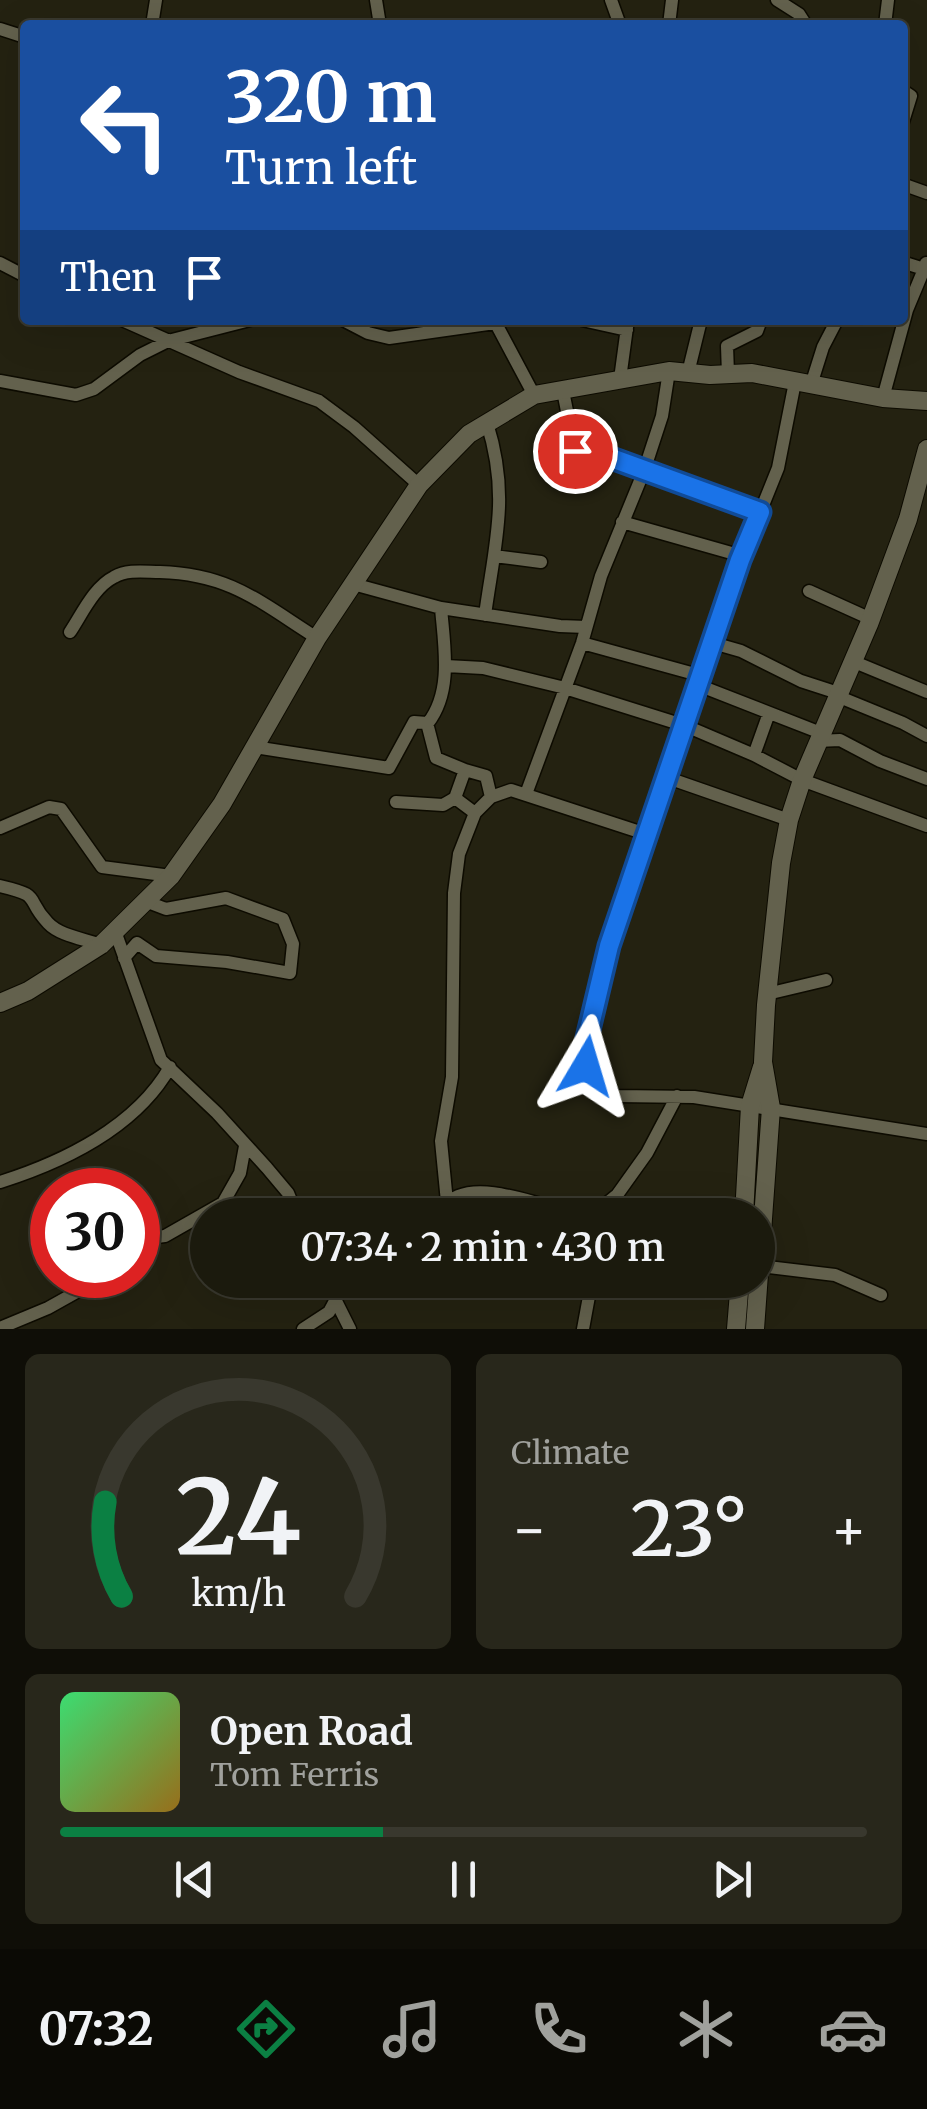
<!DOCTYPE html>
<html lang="en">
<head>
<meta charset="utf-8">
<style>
	:root { --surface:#1b1a0d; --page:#28271b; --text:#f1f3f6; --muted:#a0a19d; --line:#39382e; --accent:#0b8043 }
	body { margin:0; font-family:Merriweather,serif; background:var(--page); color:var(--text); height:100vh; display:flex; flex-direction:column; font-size:38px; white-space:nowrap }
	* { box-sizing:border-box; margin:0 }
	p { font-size:32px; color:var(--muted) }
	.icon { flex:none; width:55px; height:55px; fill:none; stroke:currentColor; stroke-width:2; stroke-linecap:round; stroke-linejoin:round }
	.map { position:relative; height:1329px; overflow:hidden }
	.sheet { display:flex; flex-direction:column; gap:25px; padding:25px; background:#0f0e07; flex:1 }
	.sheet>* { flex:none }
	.guide { position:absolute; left:20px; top:20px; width:888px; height:305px; border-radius:10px; box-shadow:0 10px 40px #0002,0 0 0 2px var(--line); background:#1a4fa0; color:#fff; overflow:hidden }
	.speed { position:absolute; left:30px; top:1168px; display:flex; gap:20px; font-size:50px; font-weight:700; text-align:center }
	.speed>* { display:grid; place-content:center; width:130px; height:130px; border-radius:50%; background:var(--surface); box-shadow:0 10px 40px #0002,0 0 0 2px var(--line); line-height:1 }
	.speed .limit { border:15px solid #d22; background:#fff; color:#111 }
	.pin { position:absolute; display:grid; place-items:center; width:85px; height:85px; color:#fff; margin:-42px; border:5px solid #fff; border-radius:50%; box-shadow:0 2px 10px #0007 }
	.me { position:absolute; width:110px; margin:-55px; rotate:7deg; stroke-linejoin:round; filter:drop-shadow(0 0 8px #0008) }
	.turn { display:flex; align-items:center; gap:35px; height:210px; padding:0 40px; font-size:45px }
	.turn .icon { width:130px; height:130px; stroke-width:2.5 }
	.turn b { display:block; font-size:70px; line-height:85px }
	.then { display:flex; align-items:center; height:95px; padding:0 40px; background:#0003; gap:20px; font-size:38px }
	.big { font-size:75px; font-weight:600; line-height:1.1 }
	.sheet .widget { flex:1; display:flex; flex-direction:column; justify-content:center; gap:15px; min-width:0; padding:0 35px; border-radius:15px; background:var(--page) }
	.sheet .dial { align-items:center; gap:0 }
	.dial svg { height:260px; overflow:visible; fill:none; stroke:var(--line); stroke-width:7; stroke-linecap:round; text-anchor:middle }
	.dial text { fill:var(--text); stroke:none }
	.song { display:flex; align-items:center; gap:30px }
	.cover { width:120px; height:120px; border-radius:15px; background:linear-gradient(135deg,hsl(140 70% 55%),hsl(40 70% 35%)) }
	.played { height:10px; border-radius:5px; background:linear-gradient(90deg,var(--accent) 40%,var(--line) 40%) }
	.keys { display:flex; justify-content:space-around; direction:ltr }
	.heat { display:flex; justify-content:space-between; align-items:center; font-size:55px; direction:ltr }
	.sheet .tiles { flex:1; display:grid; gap:25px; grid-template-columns:1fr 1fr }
	.widget:last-child { grid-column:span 2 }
	.trip { position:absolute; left:190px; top:1198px; width:585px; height:100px; border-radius:50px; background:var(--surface); box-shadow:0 10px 40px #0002,0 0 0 2px var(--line); font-weight:600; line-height:100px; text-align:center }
	.tabs { display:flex; height:160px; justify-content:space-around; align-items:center; background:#0b0a05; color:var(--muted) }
	.tabs .icon { width:70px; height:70px }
	.tabs .current { color:var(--accent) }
	.tabs b { font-size:45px; color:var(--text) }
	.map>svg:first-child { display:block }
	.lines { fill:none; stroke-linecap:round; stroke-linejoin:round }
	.street-casing { stroke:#0d0b00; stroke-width:15 }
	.secondary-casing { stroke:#0d0b00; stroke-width:20 }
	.street { stroke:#63614d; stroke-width:12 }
	.secondary { stroke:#63614d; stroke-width:18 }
	.route-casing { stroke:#114b97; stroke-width:25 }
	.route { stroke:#1a73e8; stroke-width:18 }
</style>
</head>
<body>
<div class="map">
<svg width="927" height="1329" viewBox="0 0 927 1329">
	<rect width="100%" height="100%" fill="#242211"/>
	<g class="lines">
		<defs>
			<path id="street" d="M376,0L380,25
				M611,0L620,25
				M777,0L799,14L806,25
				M152,25L156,0
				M669,25L672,0
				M885,25L888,0
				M0,29L25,37
				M902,90L911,96L902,125
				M902,184L927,193
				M902,262L924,269L926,263
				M0,263L25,276
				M902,309L907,310L924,269
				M122,320L239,372L319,401L354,427L419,485
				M343,320L368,333L389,338L495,323
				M494,320L534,395
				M582,320L627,330
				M688,373L701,320
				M728,374L727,346L757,331L761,320
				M620,379L628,320
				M0,381L76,395L94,389L140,355L168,341L250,320
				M795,382L778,468L741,560L609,946L587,1038V1066L594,1082L617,1096L694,1097L927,1134
				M811,385L823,347L837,320
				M563,391L575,451L603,455L760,512
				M883,398L907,310
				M622,522L742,556
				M494,556L541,562
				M353,584L441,608C444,645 453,691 428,723
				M809,591L871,619
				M441,608L560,626L586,627
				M485,615C495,542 510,496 487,423
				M70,632C82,614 94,587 114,577C128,569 145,572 160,572C230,574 260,602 317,638
				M582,643L702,676
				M713,643L741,651L801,681L838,693
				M852,661L927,692
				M446,666L483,668L565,688L686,726L754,755L802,780L927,826
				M698,685L821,733
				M837,696L903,723L927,736
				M817,741L840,740L880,761L927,779
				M254,747L389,768L414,722L427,723L436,758L465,770
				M754,755L769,713
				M668,778L789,820
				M526,794L582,643L601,576L644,471L662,416L669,371
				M455,798L465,770L486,776L491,797
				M396,802L443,805L455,798L475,813
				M0,828L49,807L61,809L102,867L171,876
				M0,886C44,896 24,898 48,923C60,936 85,939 101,945
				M115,931L161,1060L217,1113L267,1168L288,1193L297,1215
				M124,958L137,943L156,956L227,962L290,973L293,944L283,919L226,898L166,909L145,901
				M767,994L826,980
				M0,1182C63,1162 136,1127 170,1067
				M447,1202L441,1141L452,1077L454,893L459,854L475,813L491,797L511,790L649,835
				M227,1215L223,1203L240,1173L245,1146
				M433,1215C440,1208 448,1200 458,1196C495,1181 552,1215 590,1211C601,1210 609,1201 617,1195
				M609,1215L617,1195L647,1153L677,1096
				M138,1246L139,1239L165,1236L223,1203
				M760,1266L835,1275L881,1295
				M329,1280L330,1289L350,1329
				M0,1328L48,1308L107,1275
				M303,1329L329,1312L336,1299
				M583,1329L592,1280"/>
			<path id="secondary" d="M0,1003L28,991L101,945L171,876L222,804L317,638L419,485L469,434L534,395L669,371L710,375L752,373L883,398L927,401
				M744,1215L750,1106L762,1067
				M736,1329L740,1280
				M755,1329L771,1108L763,1062L766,1005L781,863L789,820L802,780L869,624L908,519L927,449"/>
		</defs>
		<use href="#street" class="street-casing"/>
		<use href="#secondary" class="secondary-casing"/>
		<use href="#street" class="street"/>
		<use href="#secondary" class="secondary"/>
	</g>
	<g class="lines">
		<defs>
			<path id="route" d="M575,451L603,455L760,512L740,560L609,946L587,1038L586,1066"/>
		</defs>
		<use href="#route" class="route-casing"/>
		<use href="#route" class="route"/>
	</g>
</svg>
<div class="speed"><div class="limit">30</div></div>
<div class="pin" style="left:575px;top:451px;background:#d93025"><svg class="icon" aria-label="arrive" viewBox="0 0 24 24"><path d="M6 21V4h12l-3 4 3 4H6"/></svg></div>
<svg class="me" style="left:586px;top:1066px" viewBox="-20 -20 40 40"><path d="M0-17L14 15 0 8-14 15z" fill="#1a73e8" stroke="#fff" stroke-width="4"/></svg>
<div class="trip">07:34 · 2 min · 430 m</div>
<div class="guide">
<div class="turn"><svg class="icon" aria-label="left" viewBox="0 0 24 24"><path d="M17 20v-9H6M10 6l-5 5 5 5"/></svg><div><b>320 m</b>Turn left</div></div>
<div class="then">Then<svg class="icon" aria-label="arrive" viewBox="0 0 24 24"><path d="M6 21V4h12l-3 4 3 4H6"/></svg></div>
</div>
</div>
<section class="sheet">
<div class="tiles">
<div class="widget dial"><svg viewBox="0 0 100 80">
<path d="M14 69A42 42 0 1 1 86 69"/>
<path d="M14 69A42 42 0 0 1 9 40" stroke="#0b8043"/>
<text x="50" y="56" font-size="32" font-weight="700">24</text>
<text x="50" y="72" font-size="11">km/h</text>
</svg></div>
<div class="widget"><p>Climate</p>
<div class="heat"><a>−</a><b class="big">23°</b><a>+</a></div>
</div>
<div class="widget">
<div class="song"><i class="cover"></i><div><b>Open Road</b><p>Tom Ferris</p></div></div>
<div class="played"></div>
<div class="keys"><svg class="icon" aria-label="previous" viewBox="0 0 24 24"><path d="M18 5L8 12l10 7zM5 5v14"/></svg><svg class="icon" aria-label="pause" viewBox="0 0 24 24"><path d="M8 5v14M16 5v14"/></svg><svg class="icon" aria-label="next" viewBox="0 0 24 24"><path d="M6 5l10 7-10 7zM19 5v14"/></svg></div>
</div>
</div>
</section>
<nav class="tabs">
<b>07:32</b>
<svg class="icon current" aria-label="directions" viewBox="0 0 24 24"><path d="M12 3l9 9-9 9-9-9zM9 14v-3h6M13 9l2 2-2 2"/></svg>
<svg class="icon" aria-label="music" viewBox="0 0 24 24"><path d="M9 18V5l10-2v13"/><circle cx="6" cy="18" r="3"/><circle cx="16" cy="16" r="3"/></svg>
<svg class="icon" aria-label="phone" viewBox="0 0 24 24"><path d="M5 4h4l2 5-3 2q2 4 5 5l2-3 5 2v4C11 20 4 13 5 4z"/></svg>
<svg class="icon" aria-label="climate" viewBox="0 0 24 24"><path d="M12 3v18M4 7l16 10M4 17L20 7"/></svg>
<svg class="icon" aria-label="car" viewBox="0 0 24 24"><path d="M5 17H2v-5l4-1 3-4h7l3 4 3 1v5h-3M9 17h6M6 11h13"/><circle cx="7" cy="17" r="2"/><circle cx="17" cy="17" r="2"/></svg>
</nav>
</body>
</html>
